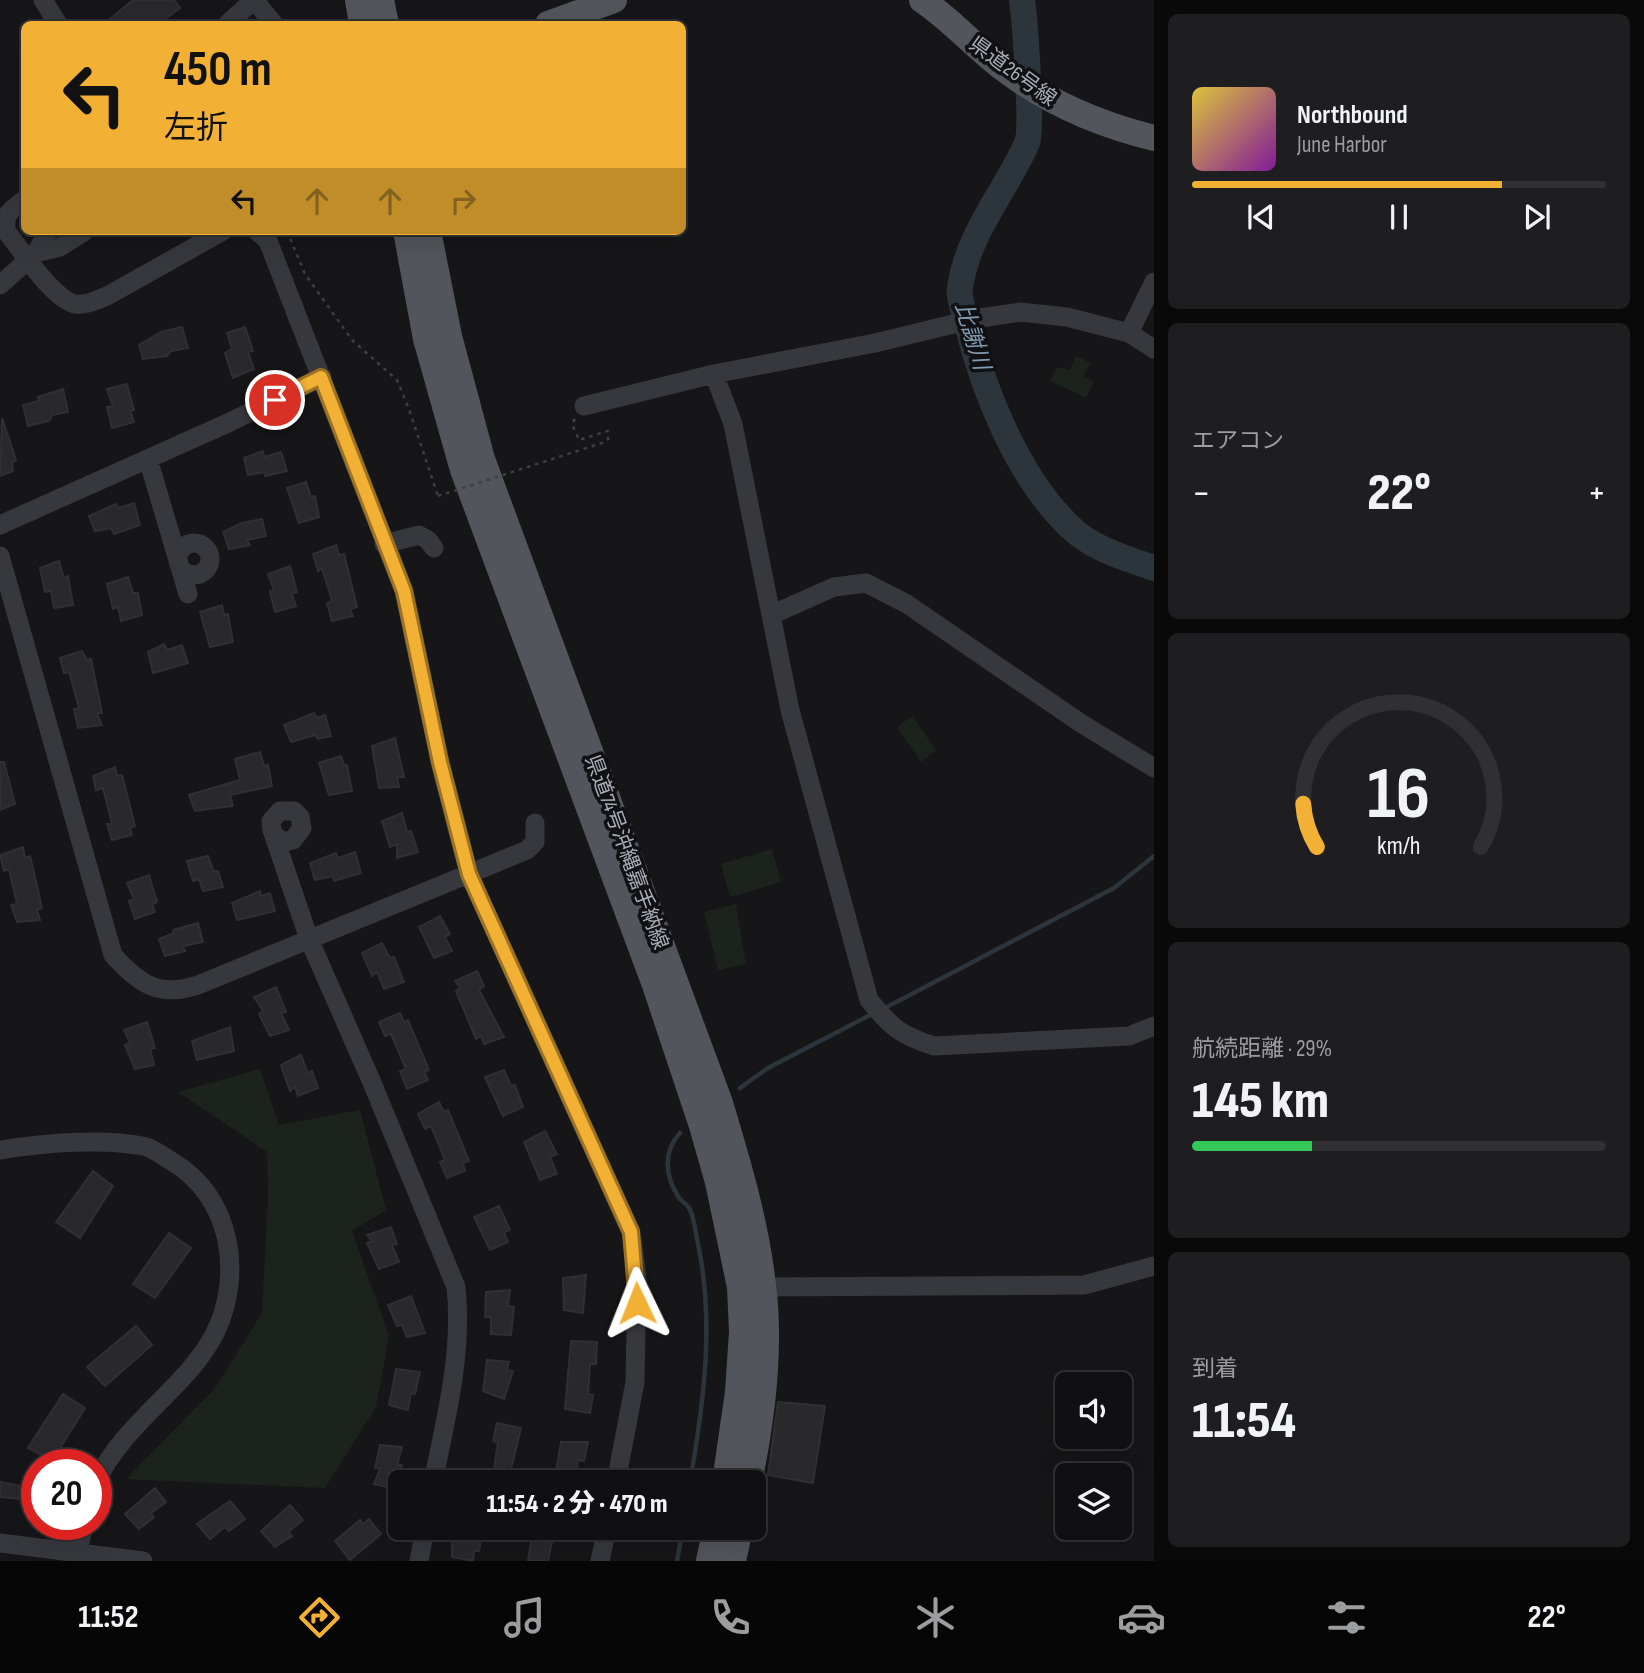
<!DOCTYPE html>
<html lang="ja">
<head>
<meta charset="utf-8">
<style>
	:root { --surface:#101012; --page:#1e1e20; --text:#f1f3f6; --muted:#9c9d9f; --line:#303032; --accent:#f2b134 }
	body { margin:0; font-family:"Sofia Sans Condensed","Noto Sans JP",sans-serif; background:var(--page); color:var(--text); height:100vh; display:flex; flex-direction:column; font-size:26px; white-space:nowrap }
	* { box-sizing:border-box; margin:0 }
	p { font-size:23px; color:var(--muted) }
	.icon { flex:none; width:38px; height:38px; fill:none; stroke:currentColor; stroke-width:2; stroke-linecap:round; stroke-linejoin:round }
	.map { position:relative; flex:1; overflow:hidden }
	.details { display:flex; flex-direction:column; gap:14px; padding:14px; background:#09090a; width:490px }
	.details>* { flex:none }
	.top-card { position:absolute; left:21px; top:21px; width:665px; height:214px; border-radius:10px; box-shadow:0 7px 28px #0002,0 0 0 2px var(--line); background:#f2b134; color:#111; overflow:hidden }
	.fabs { position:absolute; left:1055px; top:1372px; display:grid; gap:14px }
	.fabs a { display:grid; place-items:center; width:77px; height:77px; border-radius:10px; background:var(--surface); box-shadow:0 7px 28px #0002,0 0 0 2px var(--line); font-size:35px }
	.speed { position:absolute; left:21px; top:1449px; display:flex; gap:14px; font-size:35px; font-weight:700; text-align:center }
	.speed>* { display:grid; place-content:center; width:91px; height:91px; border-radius:50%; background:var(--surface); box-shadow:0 7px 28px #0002,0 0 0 2px var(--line); line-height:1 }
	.speed .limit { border:10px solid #d22; background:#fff; color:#111 }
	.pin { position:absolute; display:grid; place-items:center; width:60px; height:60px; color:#fff; margin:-30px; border:4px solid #fff; border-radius:50%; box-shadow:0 2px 7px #0007 }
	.me { position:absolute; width:77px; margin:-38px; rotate:358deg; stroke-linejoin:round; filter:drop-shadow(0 0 5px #0008) }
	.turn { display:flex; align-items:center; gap:24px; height:147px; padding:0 28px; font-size:32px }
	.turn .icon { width:91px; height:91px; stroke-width:2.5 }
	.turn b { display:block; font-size:49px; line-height:60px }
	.lanes { display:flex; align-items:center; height:66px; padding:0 28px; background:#0003; justify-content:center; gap:35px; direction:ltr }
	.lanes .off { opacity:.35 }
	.big { font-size:52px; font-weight:800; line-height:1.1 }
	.details .card { flex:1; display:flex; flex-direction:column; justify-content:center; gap:10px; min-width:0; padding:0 24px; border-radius:10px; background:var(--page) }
	.details .dial { align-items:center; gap:0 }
	.dial svg { height:182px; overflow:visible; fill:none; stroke:var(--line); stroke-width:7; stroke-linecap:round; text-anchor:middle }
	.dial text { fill:var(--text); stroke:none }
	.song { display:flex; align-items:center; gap:21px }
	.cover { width:84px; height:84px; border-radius:10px; background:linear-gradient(135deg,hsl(50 70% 55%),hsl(290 70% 35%)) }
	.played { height:7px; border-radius:4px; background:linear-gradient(90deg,var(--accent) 75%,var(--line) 75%) }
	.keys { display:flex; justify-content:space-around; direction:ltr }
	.heat { display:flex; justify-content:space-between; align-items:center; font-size:38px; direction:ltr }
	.charge { height:10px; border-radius:5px; background:linear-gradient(90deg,#34c759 29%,var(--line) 0) }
	.trip { position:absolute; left:388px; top:1470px; width:378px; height:70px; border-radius:10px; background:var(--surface); box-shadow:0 7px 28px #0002,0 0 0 2px var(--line); font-weight:800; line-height:70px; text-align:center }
	.dock { display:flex; height:112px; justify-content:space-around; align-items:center; background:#060607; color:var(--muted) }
	.dock .icon { width:49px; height:49px }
	.dock .current { color:var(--accent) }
	.dock b { font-size:32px; color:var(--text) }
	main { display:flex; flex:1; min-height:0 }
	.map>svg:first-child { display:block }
	.green { fill:#1c231d }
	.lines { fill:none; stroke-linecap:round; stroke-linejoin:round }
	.stream { stroke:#2c353c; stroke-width:4.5 }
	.river { stroke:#2c353c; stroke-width:26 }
	.building { fill:#29292c; stroke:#303034; stroke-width:2 }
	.path { stroke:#3d3f44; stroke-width:2.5; stroke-dasharray:3.5 5; stroke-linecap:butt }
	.minor { stroke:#37383d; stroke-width:19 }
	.major { stroke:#53555c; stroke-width:26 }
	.path-bridge { stroke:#3d3f44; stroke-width:2.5; stroke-dasharray:3.5 5; stroke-linecap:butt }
	.route-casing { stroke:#9d7322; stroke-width:18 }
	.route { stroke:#f2b134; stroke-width:12 }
	.labels { text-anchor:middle; stroke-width:7; stroke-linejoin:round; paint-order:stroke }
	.street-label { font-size:21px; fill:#a8adb8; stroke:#111113 }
	.water-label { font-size:23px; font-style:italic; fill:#7f9bb3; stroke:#111113 }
</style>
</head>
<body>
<main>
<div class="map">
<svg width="1154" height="1561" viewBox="0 0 1154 1561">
	<rect width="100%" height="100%" fill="#161618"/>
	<path class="green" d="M1076,356L1090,363L1083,377L1094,382L1086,398L1050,381L1057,367L1070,370Z
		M912,716L936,750L921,762L897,727Z
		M772,849L781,882L730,897L721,864Z
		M736,904L746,964L718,970L704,912Z
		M260,1069L279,1125L360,1110L386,1210L352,1231L389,1336L376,1407L325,1488L126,1479L216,1387L262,1313L268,1196L267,1152L178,1092Z"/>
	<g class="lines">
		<path class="stream" d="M885,1008L1114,888L1154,856
			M740,1088L768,1068L874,1013
			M680,1133C663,1151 665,1176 678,1196C680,1201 686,1203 689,1208C694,1216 695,1230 697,1239C715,1319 704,1402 690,1482
			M677,1561L683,1528"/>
		<path class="river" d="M1022,0C1025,22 1033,129 1027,143C1005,192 968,233 960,287C958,298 965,313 967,324C984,392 1018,477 1069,526C1092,549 1125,558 1154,568"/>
	</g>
	<path class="building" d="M133,0H174L180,8L158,24H104Z
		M182,327L188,348L171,351L167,356L143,359L139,345L161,332Z
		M245,327L253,351L248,352L254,369L233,378L225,353L232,349L227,333Z
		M127,384L134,410L130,411L134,422L112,428L107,407L113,406L107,389Z
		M63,389L68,412L52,415L49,421L28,426L23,405L39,401L38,397Z
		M2,418L16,460L12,463L13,471L0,476Z
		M263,451L264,457L281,452L287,471L265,476L264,472L248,475L244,458Z
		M306,482L311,497L315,496L319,517L299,523L287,488Z
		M134,503L140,525L114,534L111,528L95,531L89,516L116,504L119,508Z
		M262,519L266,536L247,540L250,545L229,549L223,532L242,523Z
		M336,545L339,555L344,554L357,607L350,609L353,616L332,621L327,603L332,601L322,568L318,571L313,554Z
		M59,561L64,578L68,576L73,605L54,608L51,591L45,592L40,568Z
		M290,566L297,592L292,594L296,606L275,612L270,591L274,590L268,574Z
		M128,577L133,593H138L142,615L121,621L118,607L113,609L107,584Z
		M222,605L224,615L228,614L233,642L210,647L200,612Z
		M164,644L167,650L182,645L188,663L153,673L148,652Z
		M82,651L87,660L91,659L102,713L97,714L102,725L78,728L74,709L79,708L69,672L64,673L60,658Z
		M314,713L317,718L325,715L331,736L318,739L315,735L291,742L284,725Z
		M395,738L404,777H397L399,787L379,788L372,746Z
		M260,752L264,766L268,765L272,786L230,795L233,806L195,811L189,795L240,780L235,759Z
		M341,756L344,765H347L352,791L329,795L319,763Z
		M0,762H4L15,804L0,810Z
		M115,767L117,776L122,775L135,826L130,828L132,835L112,840L107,824H112L103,788L96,790L93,776Z
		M402,813L407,832L411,831L418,852L397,858V844L390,847L382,821Z
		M23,847L25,858L30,856L42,908L37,910L40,920L17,922L11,905L17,904L9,869L4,871L0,855Z
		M355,852L361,873L334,881L333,876L315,880L310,863L336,853L338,858Z
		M208,856L214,872L218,871L223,887L203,891L199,879L193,881L187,861Z
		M149,875L157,902L152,904L155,912L135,919L129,901L134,899L127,883Z
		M260,891L261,896L270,893L275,911L237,920L232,903Z
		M440,916L450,934L445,937L452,951L434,958L419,927Z
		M198,923L203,942L183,946L185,951L165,956L159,939L174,933L173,930Z
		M382,943L390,958L394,957L404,982L384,989L377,972L372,976L362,953Z
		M477,971L484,986L479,990L504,1037L484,1044L481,1036L476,1039L456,991L460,988L455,981Z
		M276,987L286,1012L281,1013L289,1030L270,1036L259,1014L263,1011L254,997Z
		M400,1013L404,1022L408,1020L429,1070L424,1072L428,1080L407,1089L400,1071L406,1069L391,1034L385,1036L379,1022Z
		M147,1022L155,1048L150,1049L154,1065L135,1069L125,1045L130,1042L124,1030Z
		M230,1027L234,1051L197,1060L192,1041Z
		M301,1055L308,1073L312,1071L318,1088L298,1096L295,1087L290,1091L281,1065Z
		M504,1070L511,1086L515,1085L523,1107L503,1116L485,1077Z
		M439,1102L444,1112L448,1110L469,1161L463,1163L465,1171L447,1178L440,1162L445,1160L431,1126L425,1129L418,1114Z
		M545,1131L557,1154L550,1157L557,1174L540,1180L524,1142Z
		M93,1171L113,1186L80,1238L56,1222Z
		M499,1206L510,1230L504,1232L508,1242L490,1250L474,1217Z
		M391,1227L397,1244L392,1245L399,1262L379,1269L367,1243L372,1241L367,1235Z
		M169,1233L191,1248L155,1298L133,1284Z
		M586,1275L583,1313L564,1310L563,1278Z
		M510,1290L508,1306L514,1307L511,1335L491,1334V1317H485L486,1292Z
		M411,1296L425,1333L407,1337L402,1325L397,1326L388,1305Z
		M136,1326L152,1345L105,1386L87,1367Z
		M571,1341L597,1342L596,1364H590L588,1394L593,1395L590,1413L565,1409Z
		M487,1360L509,1362L507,1370L513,1371L504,1399L483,1391Z
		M396,1369L420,1372L415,1394L411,1393L408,1410L389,1405Z
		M63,1394L85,1408L52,1461L28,1448Z
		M778,1402L825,1406L813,1483L768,1475Z
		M497,1423L521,1428L508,1482H492L498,1443L493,1441Z
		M561,1442H588L584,1461L578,1460L575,1482H554Z
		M380,1445L402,1447L397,1465H402L396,1489L374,1484L380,1469L375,1468Z
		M0,1482L21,1486V1499L0,1497Z
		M155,1488L166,1502L151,1513L154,1517L139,1529L125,1514Z
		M230,1501L245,1519L229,1531L225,1527L210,1539L197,1524Z
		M290,1505L303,1520L288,1532L292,1536L275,1547L261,1531Z
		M369,1519L381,1534L350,1560L335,1541L360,1520L363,1524Z
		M459,1528H483L479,1551H474L473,1561L452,1557V1538L458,1537Z
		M531,1540L552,1542L548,1561H528Z"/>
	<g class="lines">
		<path class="path" d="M287,231L305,274L352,340L397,380L409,409L438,496
			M575,419L572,424L579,440L608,431V441"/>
		<path class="minor" d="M43,0L58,24
			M227,24L254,0L274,24
			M24,200C11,209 2,216 7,232C21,250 53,299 75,304C85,306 97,300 107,296L223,231
			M257,231L268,241L404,591L440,762L469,874L631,1232L637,1277L635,1382L616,1482
			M36,253L60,247L85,231
			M0,285L36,253L48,231
			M1129,333L1154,282
			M714,374L733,424L790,710L869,1000C892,1028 900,1035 934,1046L1129,1036L1154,1026
			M584,406L714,374L875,343L974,319L1020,312L1067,317L1129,333L1154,349
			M148,459L188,594
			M0,525L228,423L322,377
			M178 559a16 16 0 1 1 32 0a16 16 0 1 1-32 0Z
			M384,544L419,535L428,540L434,548
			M0,556L113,955C139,984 159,998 198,985L527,850L535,842V823
			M771,615L834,587L866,583L907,604L1079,722L1154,768
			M272,830C276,839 284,843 293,840L302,828L300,817L294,811H280L271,821L272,830L309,939L373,1085L456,1287C463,1353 446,1418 433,1482
			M0,1150C43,1143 101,1138 143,1146C153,1148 163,1156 171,1161C231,1195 244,1274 215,1333C187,1388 125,1421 96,1482
			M751,1287L1084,1285L1154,1266
			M0,1543L143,1561
			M78,1552L84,1524
			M419,1561L425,1528
			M600,1561L607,1528"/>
		<path class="major" d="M358,0L362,24
			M381,0L386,24
			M922,0C950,19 973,45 1000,66C1046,102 1097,124 1154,138
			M548,24L614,0
			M406,231L426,339L463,470L655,985L702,1126L718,1182L740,1287L742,1332L738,1392L725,1482
			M428,231L449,336L482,459L720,1103C738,1163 756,1223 763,1285C771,1349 762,1420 749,1482
			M709,1561L716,1528
			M733,1561L740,1528"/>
		<path class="path-bridge" d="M438,496L608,441"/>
	</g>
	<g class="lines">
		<defs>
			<path id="route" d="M275,400L321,377L404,591L440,762L469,874L631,1232L637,1303"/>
		</defs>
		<use href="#route" class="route-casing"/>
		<use href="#route" class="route"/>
	</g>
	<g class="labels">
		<g class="street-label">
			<text transform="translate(1013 71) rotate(36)" y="7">県道26号線</text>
			<text transform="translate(627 852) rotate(70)" y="7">県道74号沖縄嘉手納線</text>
		</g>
		<g class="water-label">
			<text transform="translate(973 336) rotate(73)" y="8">比謝川</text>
		</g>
	</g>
</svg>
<div class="fabs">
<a><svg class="icon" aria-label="sound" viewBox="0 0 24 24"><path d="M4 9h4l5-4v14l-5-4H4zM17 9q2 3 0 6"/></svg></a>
<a><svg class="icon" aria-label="layers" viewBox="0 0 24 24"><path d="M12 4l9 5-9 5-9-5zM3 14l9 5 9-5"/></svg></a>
</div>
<div class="speed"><div class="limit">20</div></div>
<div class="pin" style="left:275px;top:400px;background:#d93025"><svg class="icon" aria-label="arrive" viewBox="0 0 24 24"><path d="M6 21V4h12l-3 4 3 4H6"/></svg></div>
<svg class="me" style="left:637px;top:1303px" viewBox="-20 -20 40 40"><path d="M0-17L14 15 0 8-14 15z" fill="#f2b134" stroke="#fff" stroke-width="4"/></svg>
<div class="trip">11:54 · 2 分 · 470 m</div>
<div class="top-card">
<div class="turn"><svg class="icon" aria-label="left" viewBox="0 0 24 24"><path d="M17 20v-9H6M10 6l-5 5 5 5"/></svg><div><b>450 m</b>左折</div></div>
<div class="lanes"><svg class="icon" aria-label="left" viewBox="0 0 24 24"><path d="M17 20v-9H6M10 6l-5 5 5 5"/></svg><svg class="icon off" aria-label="ahead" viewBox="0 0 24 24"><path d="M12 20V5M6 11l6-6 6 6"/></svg><svg class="icon off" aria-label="ahead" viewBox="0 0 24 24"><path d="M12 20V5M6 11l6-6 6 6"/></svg><svg class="icon off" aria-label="right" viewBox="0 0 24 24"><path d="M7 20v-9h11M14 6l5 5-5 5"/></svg></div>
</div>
</div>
<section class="details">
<div class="card">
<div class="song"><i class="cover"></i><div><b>Northbound</b><p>June Harbor</p></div></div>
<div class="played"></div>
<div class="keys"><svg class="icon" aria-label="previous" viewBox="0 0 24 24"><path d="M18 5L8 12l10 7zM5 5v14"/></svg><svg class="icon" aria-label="pause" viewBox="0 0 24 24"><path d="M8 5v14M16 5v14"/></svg><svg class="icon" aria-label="next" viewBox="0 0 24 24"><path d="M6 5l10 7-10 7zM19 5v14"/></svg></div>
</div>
<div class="card"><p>エアコン</p>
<div class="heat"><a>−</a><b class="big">22°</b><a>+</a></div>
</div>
<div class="card dial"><svg viewBox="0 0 100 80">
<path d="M14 69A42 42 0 1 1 86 69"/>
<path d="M14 69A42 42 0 0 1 8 50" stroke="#f2b134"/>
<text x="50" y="56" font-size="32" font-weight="700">16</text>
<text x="50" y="72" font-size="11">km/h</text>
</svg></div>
<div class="card"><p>航続距離 · 29%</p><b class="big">145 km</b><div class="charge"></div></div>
<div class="card"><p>到着</p><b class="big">11:54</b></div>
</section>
</main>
<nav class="dock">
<b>11:52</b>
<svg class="icon current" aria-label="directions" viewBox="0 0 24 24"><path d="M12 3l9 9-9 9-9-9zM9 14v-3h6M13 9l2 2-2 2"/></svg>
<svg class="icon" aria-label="music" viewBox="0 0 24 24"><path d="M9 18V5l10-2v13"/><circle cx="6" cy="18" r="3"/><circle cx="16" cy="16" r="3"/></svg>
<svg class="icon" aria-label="phone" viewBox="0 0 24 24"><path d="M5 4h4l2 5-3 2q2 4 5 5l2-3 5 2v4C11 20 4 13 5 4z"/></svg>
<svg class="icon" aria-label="climate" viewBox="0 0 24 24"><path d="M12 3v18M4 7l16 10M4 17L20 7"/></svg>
<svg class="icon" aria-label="car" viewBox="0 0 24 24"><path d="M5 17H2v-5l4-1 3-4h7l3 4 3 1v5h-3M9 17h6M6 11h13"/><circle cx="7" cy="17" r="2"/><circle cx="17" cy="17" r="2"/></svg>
<svg class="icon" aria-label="filters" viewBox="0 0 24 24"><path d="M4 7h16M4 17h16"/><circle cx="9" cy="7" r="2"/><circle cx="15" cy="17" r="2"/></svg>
<b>22°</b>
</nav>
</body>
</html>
